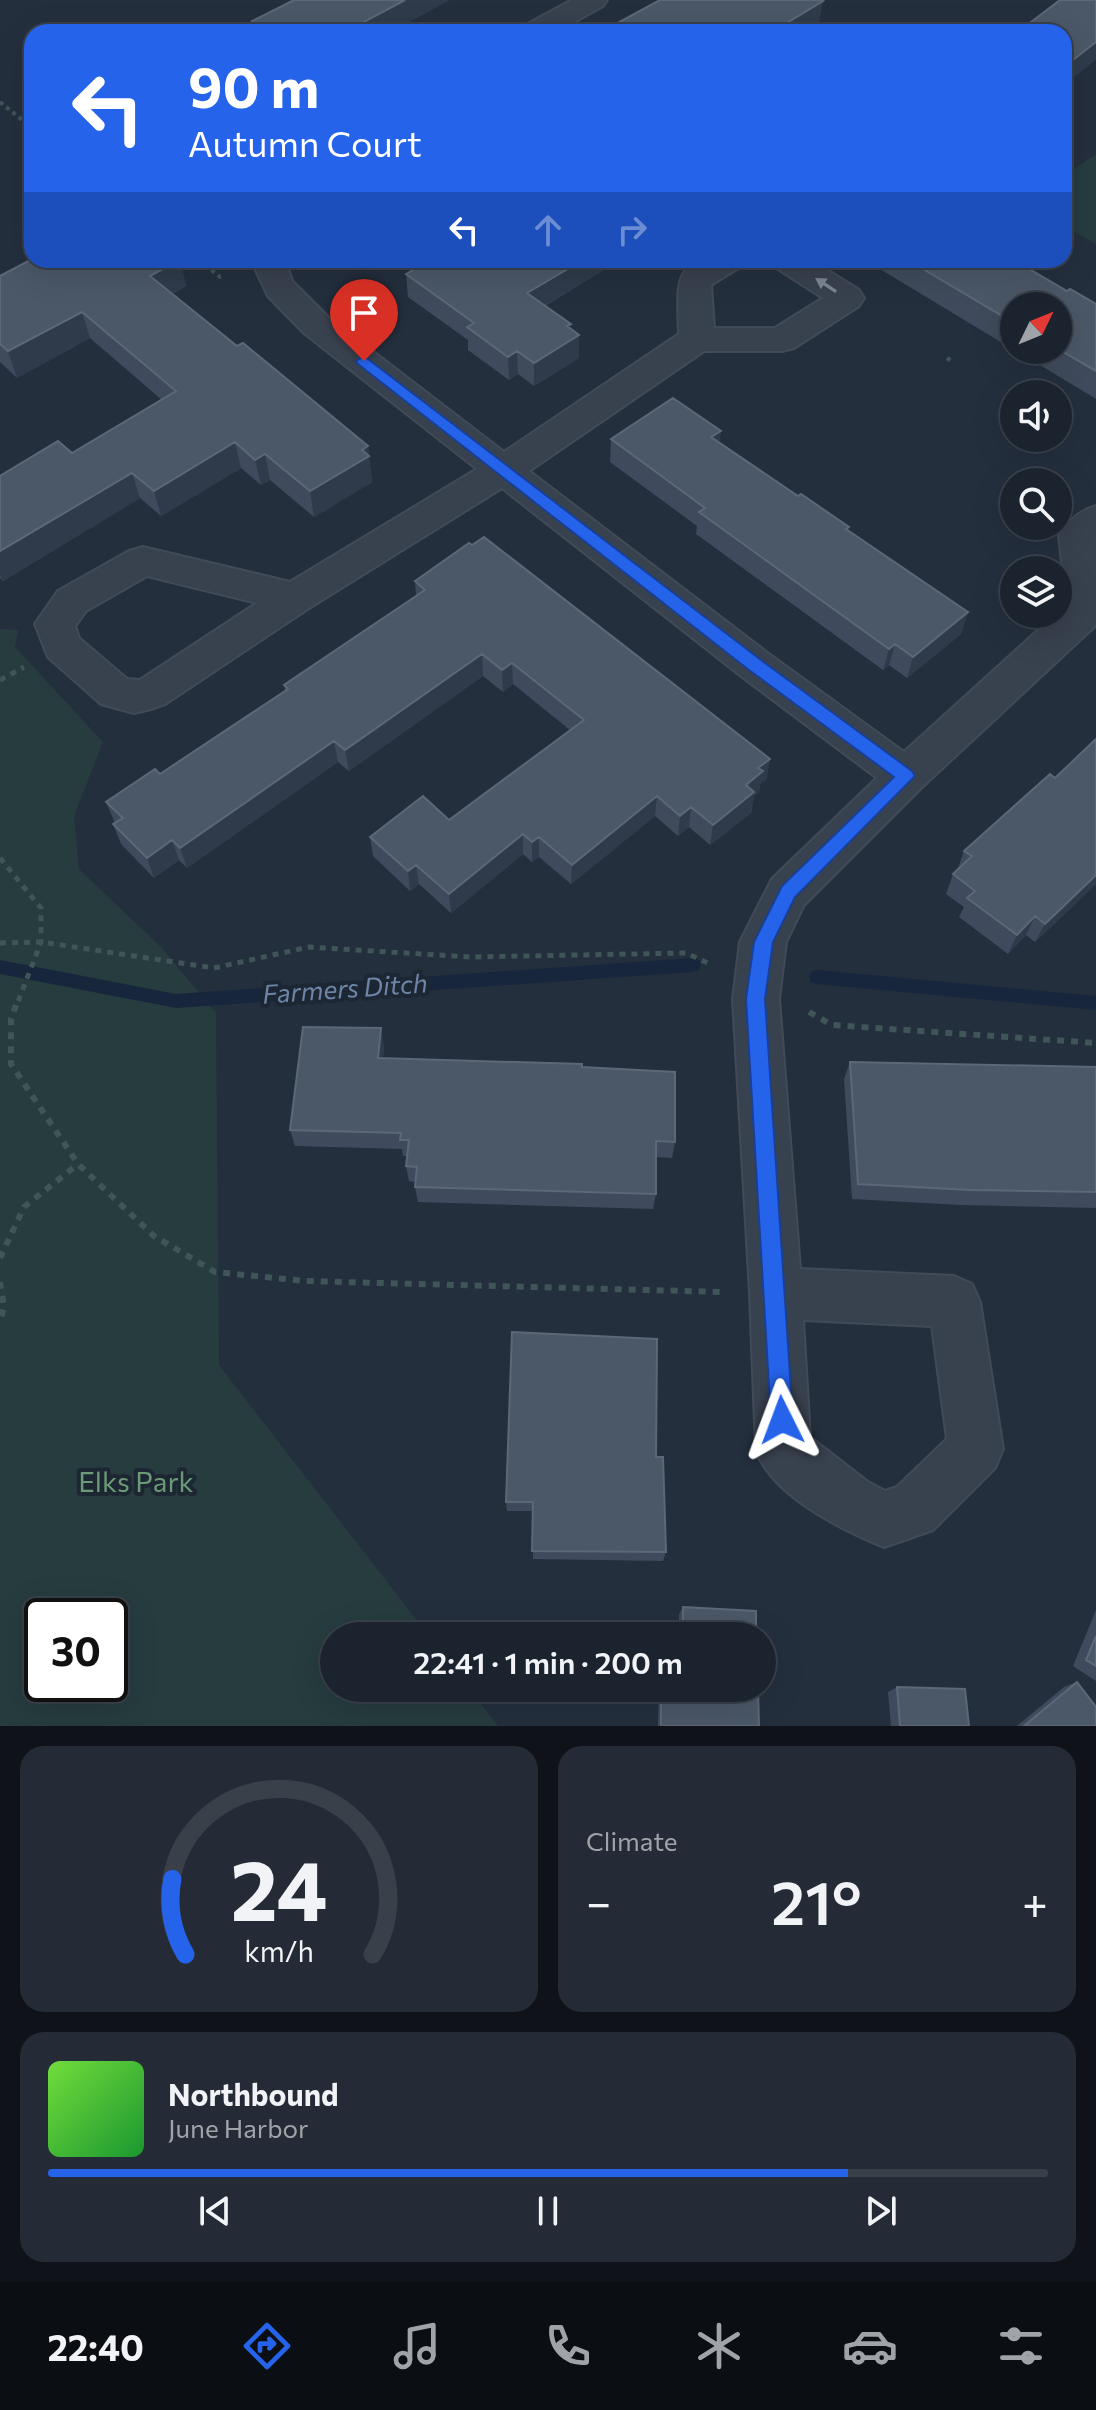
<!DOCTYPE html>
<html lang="en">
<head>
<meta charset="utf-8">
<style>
	:root { --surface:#1b232e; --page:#242b36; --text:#f1f3f6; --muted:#a0a4aa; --line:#39404a; --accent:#2563eb }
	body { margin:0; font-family:Commissioner,sans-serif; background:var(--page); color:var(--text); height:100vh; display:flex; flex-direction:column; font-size:30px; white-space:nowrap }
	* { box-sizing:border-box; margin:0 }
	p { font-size:26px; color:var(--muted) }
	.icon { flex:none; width:44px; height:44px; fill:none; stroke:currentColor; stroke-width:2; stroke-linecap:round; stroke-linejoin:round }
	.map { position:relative; height:1726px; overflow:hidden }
	.drawer { display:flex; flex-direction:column; gap:20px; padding:20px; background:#0f1319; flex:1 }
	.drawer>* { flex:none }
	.banner { position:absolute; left:24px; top:24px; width:1048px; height:244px; border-radius:24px; box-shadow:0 8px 32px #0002,0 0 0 2px var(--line); background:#2563eb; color:#fff; overflow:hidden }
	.needle { width:52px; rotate:47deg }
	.buttons { position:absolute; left:1000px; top:292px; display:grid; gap:16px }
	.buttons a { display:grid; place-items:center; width:72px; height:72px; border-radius:50%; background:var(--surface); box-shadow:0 8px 32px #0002,0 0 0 2px var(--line); font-size:40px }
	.speed { position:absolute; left:24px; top:1598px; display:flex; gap:16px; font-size:40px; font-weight:700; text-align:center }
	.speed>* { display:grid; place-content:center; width:104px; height:104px; border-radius:50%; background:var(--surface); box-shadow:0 8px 32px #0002,0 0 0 2px var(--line); line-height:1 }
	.speed .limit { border:4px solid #111; border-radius:12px; background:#fff; color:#111 }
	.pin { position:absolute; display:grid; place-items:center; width:68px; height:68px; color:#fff; margin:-82px -34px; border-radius:50% 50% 50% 0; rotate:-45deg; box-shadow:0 0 8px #0007 }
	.pin .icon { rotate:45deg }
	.me { position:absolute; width:88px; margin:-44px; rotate:357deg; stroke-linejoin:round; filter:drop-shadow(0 0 6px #0008) }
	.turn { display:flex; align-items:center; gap:28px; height:168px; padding:0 32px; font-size:36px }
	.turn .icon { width:104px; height:104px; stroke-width:2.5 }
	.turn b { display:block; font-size:56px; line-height:68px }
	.lanes { display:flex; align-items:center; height:76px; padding:0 32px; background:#0003; justify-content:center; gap:40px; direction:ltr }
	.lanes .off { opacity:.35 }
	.big { font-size:60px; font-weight:600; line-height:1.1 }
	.drawer .widget { flex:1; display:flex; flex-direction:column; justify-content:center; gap:12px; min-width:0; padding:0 28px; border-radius:24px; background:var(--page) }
	.drawer .dial { align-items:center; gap:0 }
	.dial svg { height:208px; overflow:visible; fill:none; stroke:var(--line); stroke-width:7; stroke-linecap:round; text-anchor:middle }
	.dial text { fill:var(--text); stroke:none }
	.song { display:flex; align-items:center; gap:24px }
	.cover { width:96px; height:96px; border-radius:12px; background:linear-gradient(135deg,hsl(100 70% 55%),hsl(130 70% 35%)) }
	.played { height:8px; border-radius:4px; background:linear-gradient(90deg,var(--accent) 80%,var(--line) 80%) }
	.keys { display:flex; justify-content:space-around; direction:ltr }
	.heat { display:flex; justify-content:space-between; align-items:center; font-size:44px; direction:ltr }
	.drawer .tiles { flex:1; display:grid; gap:20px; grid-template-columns:1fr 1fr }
	.widget:last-child { grid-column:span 2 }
	.trip { position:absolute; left:320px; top:1622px; width:456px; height:80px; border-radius:40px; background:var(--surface); box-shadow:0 8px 32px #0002,0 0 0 2px var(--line); font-weight:600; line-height:80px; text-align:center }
	.tabs { display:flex; height:128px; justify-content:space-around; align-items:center; background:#0b0e12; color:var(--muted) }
	.tabs .icon { width:56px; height:56px }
	.tabs .selected { color:var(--accent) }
	.tabs b { font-size:36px; color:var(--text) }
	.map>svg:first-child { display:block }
	.green { fill:#263c3f; fill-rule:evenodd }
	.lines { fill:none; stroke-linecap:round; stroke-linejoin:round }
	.stream { fill:#17263c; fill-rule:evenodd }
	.minor-casing { stroke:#414a57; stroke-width:4 }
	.path-far2 { stroke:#3f5557; stroke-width:4; stroke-dasharray:4 4; stroke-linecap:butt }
	.path-far1 { stroke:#3f5557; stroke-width:5; stroke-dasharray:6 6; stroke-linecap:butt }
	.path { stroke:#3f5557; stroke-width:6; stroke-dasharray:7 7; stroke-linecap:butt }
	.minor { fill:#38414e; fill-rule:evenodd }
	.wall { fill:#3f4b5c }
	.shaded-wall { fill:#2f3b4b }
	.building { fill:#4b5868; stroke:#5c6777; stroke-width:2 }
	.oneway { fill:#7c8592 }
	.route { fill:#2563eb; stroke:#184099; stroke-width:2 }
	.labels { text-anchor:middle; stroke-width:8; stroke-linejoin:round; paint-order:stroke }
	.water-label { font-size:26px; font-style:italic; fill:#6d86a8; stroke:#1d2633 }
	.near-park-label { font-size:28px; fill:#6b9a76; stroke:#1d2633 }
</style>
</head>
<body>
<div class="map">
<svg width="1096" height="1726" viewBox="0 0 1096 1726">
	<rect width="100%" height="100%" fill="#242f3e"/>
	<path class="green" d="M1096,154V244L1064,226V176Z
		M0,629L18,630L15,647L103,742L74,816L79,869L161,947L216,1013L219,1365L429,1636H334V1688H469L498,1726H0ZM42,1616H110V1684H42Z"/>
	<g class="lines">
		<path class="stream" d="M693,958L699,960L701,965L699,970L693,972L176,1008L0,974V960L176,994Z
			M817,970L1096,996V1010L817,984L811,982L809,977L811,972Z"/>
		<defs>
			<path id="minor" d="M572,0H607L603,6L556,32H519L524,26Z
				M251,260H285L292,281L328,317L504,452L679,334C677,269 673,260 745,260L740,267L711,285L714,328H775L823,298L775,267L770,260H811L859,290L864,298L859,306L794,348L782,351H704L529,471L769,654L904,752L1067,604L1059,536C1068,521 1079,511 1096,506V625L921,788L804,905L786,942L779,999L800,1269L954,1276L972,1284L980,1302L1003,1449L995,1468L933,1530L884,1547C840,1529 774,1496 756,1451L750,1293L733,999L740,942L772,879L877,778L741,676L502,488L309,608L165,704L151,709L134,713L101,704L48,657L35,624L58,591L129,551L143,547L290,582L477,469L304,333L268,296ZM147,576L257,603L140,680L127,679L79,638L75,626L86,611ZM803,1320L932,1326L947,1439L897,1487L885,1491L868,1482L810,1437Z"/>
		</defs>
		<use href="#minor" class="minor-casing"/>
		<path class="path-far2" d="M0,102L32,128
			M199,260L220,277L225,276
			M947,358L953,362"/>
		<path class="path-far1" d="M0,680L24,667
			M0,858L41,908V942L16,1007
			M0,943L41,942L214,968L309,947L470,957L686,953L710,964"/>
		<path class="path" d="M16,1005L11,1019V1064L78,1164L154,1236L215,1272L305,1281L723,1292
			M809,1012L832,1025L1096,1043
			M0,1258L24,1207L78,1164
			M0,1282L4,1307L0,1322"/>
		<use href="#minor" class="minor"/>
	</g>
	<path class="wall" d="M252,21L391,32H254Z
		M180,260L186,286L172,294L237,346L368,446L372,482L314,517L270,480L261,485L241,468L161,516L140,498L3,581L0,578V476L72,453L162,400L90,338L17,378L0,362V276Z
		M431,260H631L615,270L610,266L545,306L579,335V358L534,386L518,374L509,380L468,350V340L408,297L406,274Z
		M865,260H1014L1067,291L1096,304V399L1015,350H1058V306H1014V350Z
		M611,439L719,443L968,612L961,634L907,678L889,665L883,670L696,534L697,526L610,462Z
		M415,581L770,759L766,780L760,784L759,792L754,796L751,813L710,845L689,827L678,836L655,816L571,884L539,857L532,862L523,854L451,913L419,884L410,891L373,856L370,837L449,820L570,730L513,684L503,692L483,676L349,771L338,762L187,868L179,860L154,878L121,844L113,824L115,823L106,802L160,774L285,690L284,685L416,596Z
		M964,851L1096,884L1035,942L1026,935L1008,954L959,917L964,907L946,894L953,874L957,871Z
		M384,1046L383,1058L582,1067L675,1142L672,1158L656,1157V1194L653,1209L418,1202L415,1187V1182L409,1181L406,1166L407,1156H403L402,1149L295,1146L290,1130Z
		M850,1062L1096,1067V1208L961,1205L852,1199L844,1079Z
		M656,1457L666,1552L663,1561L533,1559V1511H507L506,1502Z
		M683,1607L756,1636H679V1614Z
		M1096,1610V1681L1073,1666Z
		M1077,1682L1096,1726H1017L1064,1687Z
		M897,1687L969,1726H891L888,1692Z
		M659,1688H758L759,1726H658Z"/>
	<path class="shaded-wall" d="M405,0H450L391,32H345Z
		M823,1L819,24L807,32L789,30V32H772Z
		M1096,42V60L1064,85V67Z
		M180,260L186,286L156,302L150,276Z
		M583,260H610V266L527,316V293Z
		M616,260H631L615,270Z
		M82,312L90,338L17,378L8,351Z
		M571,324L570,341L579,335V358L534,386V363L567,326Z
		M517,351L518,374L509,380L508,357Z
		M721,431L718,454L711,437Z
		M235,442L241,468L161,516L154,491Z
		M368,446L372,482L314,517L310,491Z
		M265,454L270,480L261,485L255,460Z
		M132,473L140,498L3,581L0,575V551Z
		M968,612L961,634L907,678L913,657Z
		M895,644L889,665L883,670L889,649Z
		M482,654L483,676L349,771L345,750Z
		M512,663L513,684L503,692L502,670Z
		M334,741L338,762L187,868L180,848Z
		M770,759L766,780L760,784L759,792L754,796L751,813L710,845L713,825L758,768Z
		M657,796L655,816L571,884L572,865Z
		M691,807L689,827L678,836L680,816Z
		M523,834V854L451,913L449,894Z
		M539,837V857L532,862V842Z
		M172,840L179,860L154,878L147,858Z
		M416,865L419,884L410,891L408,871Z
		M1096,875V884L1035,942L1045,924Z
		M1035,916L1026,935L1008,954L1017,935Z
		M381,1028L384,1046L381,1075L378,1058Z"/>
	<path class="building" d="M294,0H405L345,32H270L252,21Z
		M660,0H820L823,1L772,32H601Z
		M1060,0H1096V42L1064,67V32H1018Z
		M789,30L868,32H793Z
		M32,259L179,260L150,276L237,346L243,343L368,446L362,450L369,456L310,491L265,454L255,460L235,442L154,491L132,473L0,551V476L58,441L72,453L176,391L82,312L8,351L0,344V276Z
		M431,260H583L527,293L571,324L567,326L579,335L534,363L517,351L508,357L467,327L474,323L406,274Z
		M908,260H1014L1067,291L1070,289L1096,304V371L1058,349V306H1014V323Z
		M673,398L721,431L711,437L798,496L801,494L849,527L846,529L968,612L913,657L895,644L889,649L699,512L705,508L611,439Z
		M484,537L770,759L758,768L763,771L746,785L754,792L713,825L691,807L680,816L657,796L572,865L539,837L532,842L523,834L449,894L416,865L408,871L370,837L423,796L449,820L584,720L512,663L502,670L482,654L345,750L334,741L180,848L172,840L147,858L113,824L123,818L106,802L155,769L160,774L288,689L284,685L425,590L415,581L469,543L472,545Z
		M1096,739V875L1045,924L1035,916L1017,935L967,898L975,891L953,874L972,856L964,851L1050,774L1055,778Z
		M303,1027L381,1028L378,1058L582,1064V1067L675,1072V1142L656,1141V1194L415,1187L417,1167L406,1166L409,1140H400L401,1133L290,1130Z
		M850,1062L1096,1067V1192L970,1190L858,1184Z
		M512,1332L657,1339L656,1457H663L666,1552L532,1551L533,1502H506Z
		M683,1607L756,1611V1636H683Z
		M1096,1636V1666L1086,1660Z
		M1077,1682L1096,1707V1726H1024Z
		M897,1687L965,1689L969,1726H900Z
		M661,1688H758L759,1726H661Z"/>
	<defs><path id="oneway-solid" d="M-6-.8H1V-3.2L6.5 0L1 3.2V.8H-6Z" transform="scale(2)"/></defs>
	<use class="oneway" href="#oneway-solid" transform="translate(826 285) rotate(-147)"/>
	<path class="route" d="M364,356L761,660L912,771L915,776L795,897L773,942L765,999L793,1420L790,1427L782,1431L774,1427L771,1420L746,999L754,942L782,886L894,777L749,670L358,364L356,361Z"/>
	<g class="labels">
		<g class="water-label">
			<text transform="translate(345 989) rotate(-4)" y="9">Farmers Ditch</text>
		</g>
		<g class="near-park-label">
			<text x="136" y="1492">Elks Park</text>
		</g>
	</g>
</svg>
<div class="buttons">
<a><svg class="needle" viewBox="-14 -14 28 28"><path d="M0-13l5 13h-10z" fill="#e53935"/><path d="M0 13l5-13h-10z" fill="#a0a4aa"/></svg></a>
<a><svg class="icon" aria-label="sound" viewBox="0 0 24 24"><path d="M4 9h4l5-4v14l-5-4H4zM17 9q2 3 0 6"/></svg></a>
<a><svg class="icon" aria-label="search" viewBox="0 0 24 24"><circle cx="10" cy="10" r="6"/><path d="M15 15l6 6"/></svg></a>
<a><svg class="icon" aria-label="layers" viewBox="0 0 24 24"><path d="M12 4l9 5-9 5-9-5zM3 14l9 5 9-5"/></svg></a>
</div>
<div class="speed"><div class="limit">30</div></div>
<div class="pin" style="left:364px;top:361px;background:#d93025"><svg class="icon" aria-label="arrive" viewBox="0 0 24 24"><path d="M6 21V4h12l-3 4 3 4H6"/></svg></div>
<svg class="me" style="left:782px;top:1420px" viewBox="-20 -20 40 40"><path d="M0-17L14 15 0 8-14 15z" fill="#2563eb" stroke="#fff" stroke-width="4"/></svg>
<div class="trip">22:41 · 1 min · 200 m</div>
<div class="banner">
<div class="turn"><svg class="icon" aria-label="left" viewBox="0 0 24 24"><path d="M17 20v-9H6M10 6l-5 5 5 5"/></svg><div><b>90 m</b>Autumn Court</div></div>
<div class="lanes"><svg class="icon" aria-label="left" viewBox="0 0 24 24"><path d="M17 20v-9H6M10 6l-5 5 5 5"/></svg><svg class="icon off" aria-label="ahead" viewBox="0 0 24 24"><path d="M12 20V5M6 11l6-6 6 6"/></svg><svg class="icon off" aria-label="right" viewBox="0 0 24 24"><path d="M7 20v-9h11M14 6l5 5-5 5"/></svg></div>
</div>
</div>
<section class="drawer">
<div class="tiles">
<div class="widget dial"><svg viewBox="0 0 100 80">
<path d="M14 69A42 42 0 1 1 86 69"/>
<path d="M14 69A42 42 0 0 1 9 40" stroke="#2563eb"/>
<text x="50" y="56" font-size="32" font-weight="700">24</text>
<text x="50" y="72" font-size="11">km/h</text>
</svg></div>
<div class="widget"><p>Climate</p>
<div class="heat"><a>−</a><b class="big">21°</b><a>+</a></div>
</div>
<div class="widget">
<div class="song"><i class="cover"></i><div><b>Northbound</b><p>June Harbor</p></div></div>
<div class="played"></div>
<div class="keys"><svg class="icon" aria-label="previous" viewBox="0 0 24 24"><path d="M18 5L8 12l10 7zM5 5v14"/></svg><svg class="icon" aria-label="pause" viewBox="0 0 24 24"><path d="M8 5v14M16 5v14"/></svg><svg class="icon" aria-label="next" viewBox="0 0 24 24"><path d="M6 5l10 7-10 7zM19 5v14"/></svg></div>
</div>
</div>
</section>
<nav class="tabs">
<b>22:40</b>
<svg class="icon selected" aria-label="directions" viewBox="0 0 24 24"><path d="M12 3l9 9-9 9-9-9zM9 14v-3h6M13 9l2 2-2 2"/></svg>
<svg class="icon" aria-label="music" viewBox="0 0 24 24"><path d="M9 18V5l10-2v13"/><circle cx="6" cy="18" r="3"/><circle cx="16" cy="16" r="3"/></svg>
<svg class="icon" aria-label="phone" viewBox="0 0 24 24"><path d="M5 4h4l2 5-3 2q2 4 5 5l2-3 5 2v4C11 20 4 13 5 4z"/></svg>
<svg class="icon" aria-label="climate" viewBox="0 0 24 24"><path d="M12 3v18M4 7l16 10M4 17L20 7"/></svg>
<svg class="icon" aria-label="car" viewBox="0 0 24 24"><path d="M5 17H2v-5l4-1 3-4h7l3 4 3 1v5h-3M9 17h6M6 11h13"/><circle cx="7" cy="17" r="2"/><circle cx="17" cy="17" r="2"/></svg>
<svg class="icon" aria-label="filters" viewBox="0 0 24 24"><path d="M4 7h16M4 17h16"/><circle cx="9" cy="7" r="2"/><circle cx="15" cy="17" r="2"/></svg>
</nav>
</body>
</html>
